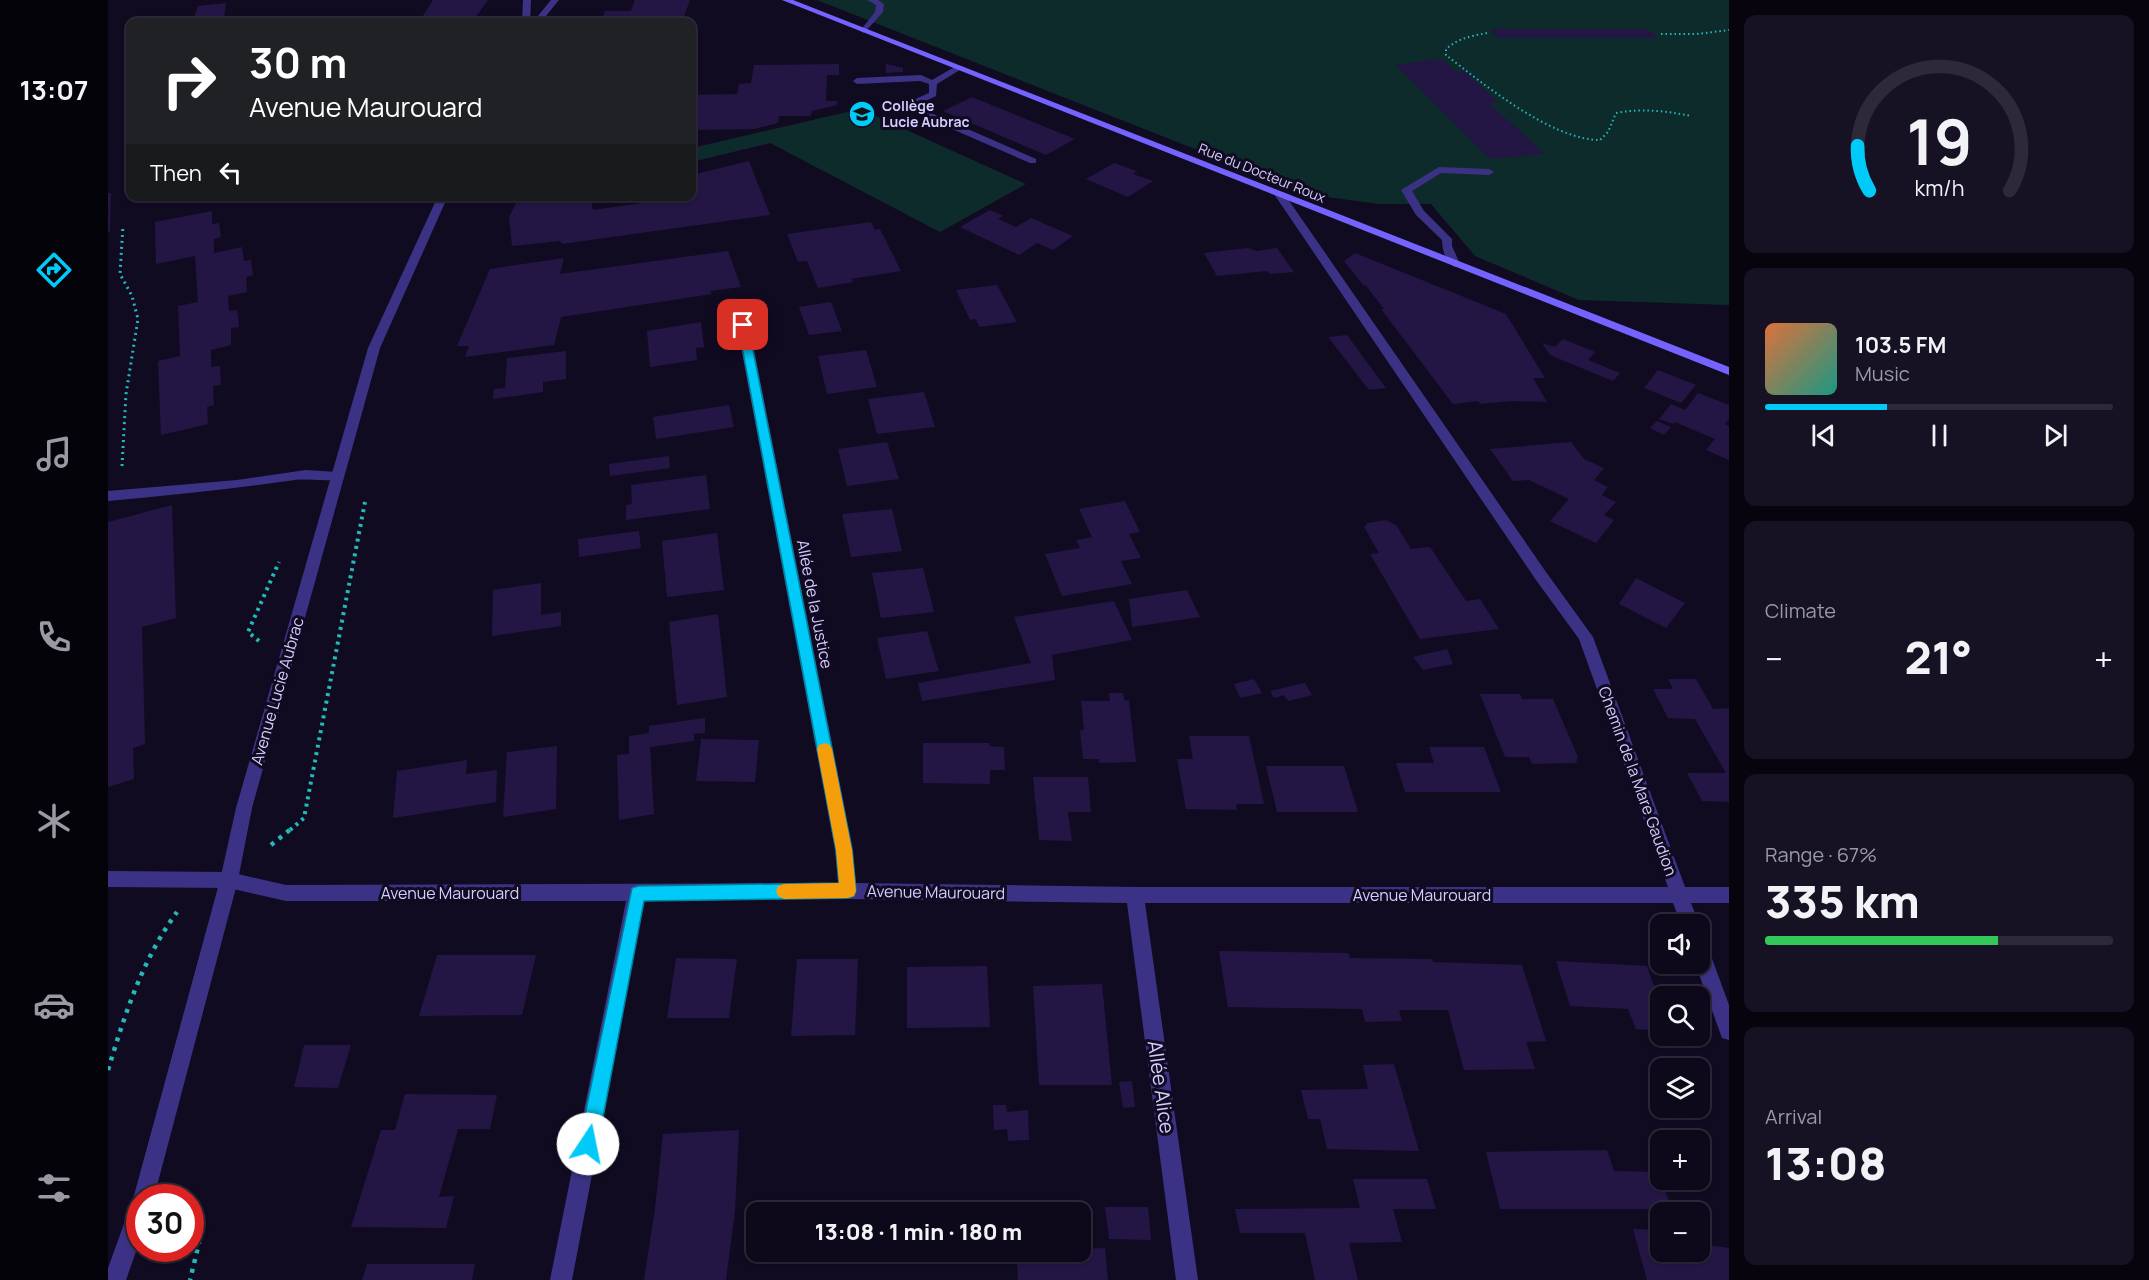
<!DOCTYPE html>
<html lang="en">
<head>
<meta charset="utf-8">
<style>
	:root { --surface:#0d081a; --page:#161123; --text:#f1f3f6; --muted:#9a9aa2; --line:#2d2939; --accent:#00caf7 }
	body { margin:0; font-family:Manrope,sans-serif; background:var(--page); color:var(--text); height:100vh; display:flex; flex-direction:column; font-size:22px; white-space:nowrap }
	* { box-sizing:border-box; margin:0 }
	p { font-size:20px; color:var(--muted) }
	.icon { flex:none; width:33px; height:33px; fill:none; stroke:currentColor; stroke-width:2; stroke-linecap:round; stroke-linejoin:round }
	.map { position:relative; flex:1; overflow:hidden }
	.side { display:flex; flex-direction:column; gap:15px; padding:15px; background:#07040e; width:420px }
	.side>* { flex:none }
	.banner { position:absolute; left:18px; top:18px; width:570px; height:183px; border-radius:12px; box-shadow:0 2px 4px #0004,0 0 0 2px var(--line); background:#202124; color:#fff; overflow:hidden }
	.tools { position:absolute; left:1542px; top:914px; display:grid; gap:12px }
	.tools a { display:grid; place-items:center; width:60px; height:60px; border-radius:12px; background:var(--surface); box-shadow:0 2px 4px #0004,0 0 0 2px var(--line); font-size:30px }
	.speed { position:absolute; left:18px; top:1184px; display:flex; gap:12px; font-size:30px; font-weight:700; text-align:center }
	.speed>* { display:grid; place-content:center; width:78px; height:78px; border-radius:50%; background:var(--surface); box-shadow:0 2px 4px #0004,0 0 0 2px var(--line); line-height:1 }
	.speed .limit { border:9px solid #d22; background:#fff; color:#111 }
	.pin { position:absolute; display:grid; place-items:center; width:51px; height:51px; color:#fff; margin:-26px; border-radius:12px; box-shadow:0 3px 9px #0006 }
	.me { position:absolute; width:66px; margin:-33px; rotate:11deg; stroke-linejoin:round; filter:drop-shadow(0 0 4px #0008) }
	.turn { display:flex; align-items:center; gap:21px; height:126px; padding:0 24px; font-size:27px }
	.turn .icon { width:78px; height:78px; stroke-width:2.5 }
	.turn b { display:block; font-size:42px; line-height:51px }
	.then { display:flex; align-items:center; height:57px; padding:0 24px; background:#0003; gap:12px; font-size:22px }
	.big { font-size:45px; font-weight:800; line-height:1.1 }
	.side .widget { flex:1; display:flex; flex-direction:column; justify-content:center; gap:9px; min-width:0; padding:0 21px; border-radius:12px; background:var(--page) }
	.side .dial { align-items:center; gap:0 }
	.dial svg { height:156px; overflow:visible; fill:none; stroke:var(--line); stroke-width:7; stroke-linecap:round; text-anchor:middle }
	.dial text { fill:var(--text); stroke:none }
	.song { display:flex; align-items:center; gap:18px }
	.cover { width:72px; height:72px; border-radius:9px; background:linear-gradient(135deg,hsl(20 70% 55%),hsl(170 70% 35%)) }
	.played { height:6px; border-radius:3px; background:linear-gradient(90deg,var(--accent) 35%,var(--line) 35%) }
	.keys { display:flex; justify-content:space-around; direction:ltr }
	.heat { display:flex; justify-content:space-between; align-items:center; font-size:33px; direction:ltr }
	.charge { height:9px; border-radius:4px; background:linear-gradient(90deg,#34c759 67%,var(--line) 0) }
	.trip { position:absolute; left:638px; top:1202px; width:345px; height:60px; border-radius:12px; background:var(--surface); box-shadow:0 2px 4px #0004,0 0 0 2px var(--line); font-weight:800; line-height:60px; text-align:center }
	main { display:flex; flex:1; min-height:0 }
	.tab-bar { display:flex; flex-direction:column; width:108px; justify-content:space-around; align-items:center; background:#05030a; color:var(--muted) }
	.tab-bar .icon { width:42px; height:42px }
	.tab-bar .active { color:var(--accent) }
	.tab-bar b { font-size:27px; color:var(--text) }
	.map>svg:first-child { display:block }
	.green { fill:#0e2b2c }
	.building { fill:#231644 }
	.lines { fill:none; stroke-linecap:round; stroke-linejoin:round }
	.path-far3 { stroke:#24b8bb; stroke-width:2; stroke-dasharray:1.5 3; stroke-linecap:butt }
	.path-far2 { stroke:#24b8bb; stroke-width:3; stroke-dasharray:2 4; stroke-linecap:butt }
	.path-far1 { stroke:#24b8bb; stroke-width:4; stroke-dasharray:3 4.5; stroke-linecap:butt }
	.path { stroke:#24b8bb; stroke-width:4.5; stroke-dasharray:4 6; stroke-linecap:butt }
	.service { fill:#3c3285; fill-rule:evenodd }
	.minor { fill:#3c3285; fill-rule:evenodd }
	.tertiary { fill:#3c3285; fill-rule:evenodd }
	.secondary { fill:#7463ff; fill-rule:evenodd }
	.route { fill:#00caf7; stroke:#0083a1; stroke-width:1.5 }
	.slow { fill:#f59e0b }
	.labels { text-anchor:middle; stroke-width:6; stroke-linejoin:round; paint-order:stroke }
	.far-poi-label { font-size:14px; font-weight:bold; fill:#d6ccff; stroke:#110b22; text-anchor:start }
	.far-street-label { font-size:14px; fill:#d6ccff; stroke:#110b22 }
	.street-label { font-size:16px; fill:#d6ccff; stroke:#110b22 }
	.near-street-label { font-size:20px; fill:#d6ccff; stroke:#110b22 }
</style>
</head>
<body>
<main>
<nav class="tab-bar">
<b>13:07</b>
<svg class="icon active" aria-label="directions" viewBox="0 0 24 24"><path d="M12 3l9 9-9 9-9-9zM9 14v-3h6M13 9l2 2-2 2"/></svg>
<svg class="icon" aria-label="music" viewBox="0 0 24 24"><path d="M9 18V5l10-2v13"/><circle cx="6" cy="18" r="3"/><circle cx="16" cy="16" r="3"/></svg>
<svg class="icon" aria-label="phone" viewBox="0 0 24 24"><path d="M5 4h4l2 5-3 2q2 4 5 5l2-3 5 2v4C11 20 4 13 5 4z"/></svg>
<svg class="icon" aria-label="climate" viewBox="0 0 24 24"><path d="M12 3v18M4 7l16 10M4 17L20 7"/></svg>
<svg class="icon" aria-label="car" viewBox="0 0 24 24"><path d="M5 17H2v-5l4-1 3-4h7l3 4 3 1v5h-3M9 17h6M6 11h13"/><circle cx="7" cy="17" r="2"/><circle cx="17" cy="17" r="2"/></svg>
<svg class="icon" aria-label="filters" viewBox="0 0 24 24"><path d="M4 7h16M4 17h16"/><circle cx="9" cy="7" r="2"/><circle cx="15" cy="17" r="2"/></svg>
</nav>
<div class="map">
<svg width="1621" height="1280" viewBox="0 0 1621 1280">
	<rect width="100%" height="100%" fill="#110b22"/>
	<path class="green" d="M709,0H1621V305L1471,300L1367,256L1323,204H1271L1204,195Z
		M752,109L918,184L832,232L662,143L584,162V148Z"/>
	<path class="building" d="M325,0H380L364,22H311Z
		M527,0H582L574,22H493L497,11H523Z
		M118,3L116,18L85,21L90,6Z
		M1382,29H1540L1550,38H1389Z
		M1327,59L1337,61L1348,72L1357,71L1390,102L1381,103L1437,154L1382,159L1288,65Z
		M731,64V75H719L718,101H729V105L704,111L703,116H671L670,123L646,129L584,130V95L629,94L631,84L643,83L646,65Z
		M778,64L795,68V72L778,73Z
		M864,97L967,139L938,155L835,111Z
		M641,161L662,215L454,244L452,241L404,246L401,217L408,203L436,196H482L485,210L584,196V175Z
		M1006,163L1029,171L1025,174L1045,181L1020,197L978,179Z
		M0,193H3L2,232H0Z
		M882,210L895,216L890,219L908,227L923,218L965,236L945,250L929,243L911,255L852,227Z
		M104,211V224L111,223L113,237L106,239V253L134,247L136,261L143,260L145,275L138,277L139,292L120,296L121,311L129,310L131,327L123,328V345L103,350V367L112,366L113,385L105,386L106,405L99,407L100,424L53,435L50,361L72,356L70,306L90,302L87,256L48,264L47,222Z
		M763,222L767,230L772,229L793,271L743,279L745,282L710,288L699,261L690,262L679,234Z
		M1140,248L1149,251L1169,248L1186,272L1162,274L1159,271L1109,276L1096,253Z
		M620,251L633,287L602,291L604,294L453,317L446,345L357,357L361,346H349L382,269L456,258L452,274Z
		M1247,253L1398,314L1437,378H1425L1439,402L1403,401L1372,404L1370,401L1345,404L1273,309H1276L1258,286L1255,285L1236,261Z
		M889,285L909,322L871,327L868,319L862,320L848,290Z
		M723,302L734,331L701,335L691,307Z
		M593,322L596,347L588,348L589,360L542,367L539,331Z
		M1239,335L1278,388L1261,390L1220,337Z
		M1455,339L1487,352L1480,360L1512,373L1505,381L1442,355L1434,343L1447,347Z
		M758,350L769,387L719,394L710,356Z
		M458,351V379L435,382V392L385,399L386,389L397,388L399,358Z
		M1550,370L1588,385L1573,403L1536,388Z
		M816,392L827,427L769,434L760,399Z
		M1590,393L1621,405V419L1617,424L1621,426V460L1598,450L1607,439L1567,422L1565,424L1551,419L1563,404L1577,410Z
		M621,405L626,427L548,439L545,417Z
		M1549,421L1563,427L1556,435L1542,428Z
		M779,442L791,479L739,486L730,449Z
		M1463,442L1476,459L1496,468L1486,480L1500,487L1494,495L1508,502L1496,515L1506,520L1488,543L1442,521L1461,499L1421,480L1405,481L1382,449Z
		M561,456L562,468L502,476L501,464Z
		M598,475L602,509L518,520V505L524,504L523,485Z
		M1017,501L1032,532L1021,534L1033,558L1013,561L1024,584L954,596L937,554L972,548L968,540L984,537L971,509Z
		M64,505L68,618L34,627L37,744L25,748L26,779L0,787V522Z
		M784,509L794,551L743,557L734,514Z
		M1278,520L1288,525L1303,549L1322,547L1358,601L1372,599L1391,629L1312,639L1262,554L1271,553L1256,527L1260,523Z
		M531,531L533,548L471,557L470,539Z
		M609,533L616,590L559,597L554,541Z
		M815,568L826,612L773,618L764,573Z
		M1528,578L1577,603L1558,628L1511,604Z
		M433,583V615L453,612V626L384,636L385,590Z
		M1079,590L1092,617L1024,627L1021,599Z
		M1006,601L1024,640L944,655L947,680L814,701L810,683L923,663L906,617Z
		M610,614L619,697L569,705L561,622Z
		M819,631L831,671L778,679L769,638Z
		M1339,649L1345,664L1315,670L1305,657Z
		M1146,679L1154,693L1132,698L1126,684Z
		M1560,679H1588L1605,709L1621,708V802L1594,801L1579,773H1618L1587,719L1560,718L1545,689H1565Z
		M1197,683L1204,695L1180,701L1176,695L1166,698L1162,691Z
		M1001,693H1015L1017,701L1021,700L1028,762L991,763V759H975L972,731L976,729L973,701H1002Z
		M1372,694H1412L1414,699H1445L1470,757L1468,763L1424,764L1421,757H1397Z
		M597,718V733L586,734V741L542,747L546,814L511,820L509,755L521,754V736L541,733V726Z
		M1081,736H1141L1156,804H1128L1129,810L1078,809L1069,759H1085Z
		M593,739L651,740L647,782L588,781Z
		M815,743H881L882,746L896,747L897,770H882V784L815,783Z
		M449,746L448,809L395,817L399,752Z
		M1321,747H1376L1393,792H1297L1288,763H1326Z
		M359,760L358,774L389,770L388,802L285,818L289,771Z
		M1158,766H1236L1250,812H1169Z
		M925,777H980L983,812H960L964,841L931,840Z
		M1111,951L1240,953L1242,958L1324,959L1325,962L1414,965L1438,1041L1418,1042L1427,1069L1356,1070L1340,1010H1291L1294,1021L1257,1022L1254,1009L1120,1007Z
		M329,955H428L414,1015L311,1016Z
		M568,958L629,959L621,1018H559Z
		M689,959H750L747,1035L683,1036Z
		M1448,961L1539,966L1552,1004V1031L1528,1029L1520,1009L1462,1006Z
		M879,966L882,1027L799,1028V967Z
		M994,984L1004,1085H931L925,986Z
		M196,1045H243L230,1088L186,1087Z
		M1286,1064L1311,1151L1219,1149L1212,1119H1200L1193,1090L1260,1089L1255,1065Z
		M1024,1081L1027,1107L1015,1108L1011,1082Z
		M297,1094L389,1095L382,1129H350L331,1197L346,1196L338,1228L243,1227L273,1130H287Z
		M885,1105H898L899,1112L920,1110L921,1140L900,1141L899,1129L886,1130Z
		M631,1130L627,1210L618,1280H536L547,1209L555,1134Z
		M1499,1150L1506,1171L1550,1172L1564,1209H1392L1378,1152Z
		M1245,1179H1319L1328,1209H1285L1294,1242L1241,1243L1250,1280H1207L1197,1233H1132L1127,1209L1252,1208Z
		M997,1207H1040L1043,1240L1001,1239Z
		M1525,1229L1552,1230V1251H1592V1244L1621,1248V1280H1539Z
		M997,1248L1000,1280H910L908,1252Z
		M259,1264H367L364,1280H254Z"/>
	<g class="lines">
		<path class="path-far3" d="M1379,33C1363,36 1351,38 1338,49V55C1375,84 1444,140 1492,140L1500,132L1508,113C1534,108 1558,111 1583,116
			M1553,34H1589L1621,30"/>
		<path class="path-far2" d="M14,466L18,394L30,319L24,296L12,274L15,225"/>
		<path class="path-far1" d="M151,641L140,632L171,562
			M182,830L196,818L257,502"/>
		<path class="path" d="M163,845L184,828
			M0,1070C17,1014 34,960 69,912
			M82,1233L91,1243L82,1280"/>
		<path class="service" d="M759,0H770L776,4L775,12L756,33L752,31L767,12L768,5Z
			M848,66L855,68L829,84L828,96L807,106L928,159V163H922L796,108V104L821,93V84L812,81L749,84L745,81L749,78L813,75L824,80Z
			M1331,167L1381,169L1386,172L1381,175L1333,173L1304,191L1316,211L1344,239V246L1352,264L1347,267C1338,264 1334,249 1334,240L1308,215L1293,190Z
			M198,470L229,472L236,476C229,484 199,478 187,480C125,489 63,495 0,501V491L129,480Z"/>
		<path class="minor" d="M1167,192H1175L1438,572L1485,637L1577,887H1621V903H1583L1591,924H1573L1565,903H1037L1090,1280H1068L1019,903L740,899L536,901L464,1280H442L518,901H178L121,888L0,887V871L121,872L178,885L730,883L727,850L629,325L635,322L641,325L745,850L748,883L1027,887H1560L1471,639L1428,580L1166,194Z
			M1592,942L1599,945L1621,1005V1040L1614,1038L1587,963H1592Z"/>
		<path class="tertiary" d="M415,0H423L422,22H414Z
			M443,0H451L433,22H425Z
			M330,196H340L272,348L144,808L130,880L46,1197H32V1240L18,1280H0V1268L25,1199L112,880L128,808L260,348Z"/>
		<path class="secondary" d="M674,0H685L1621,367V375Z"/>
	</g>
	<path class="route" d="M635,322L640,325L744,850L748,891L746,896L740,898L536,901L490,1144L487,1150L480,1153L474,1150L471,1144L524,888L530,886L731,883L728,850L630,325Z"/>
	<path class="slow" d="M717,743L722,745L724,749L744,850L748,891L746,896L740,898L676,899L670,896L668,891L670,886L676,884L731,883L728,850L709,749L711,745Z"/>
	<defs>
		<symbol id="school-disc" viewBox="-11 -11 22 22"><circle r="9.5" fill="#00caf7" stroke="#110b22"/><path d="M0-5L7-2L0 1L-7-2ZM-4 1L0 2.5L4 1V4Q0 6-4 4Z" fill="#111"/></symbol>
	</defs>
	<g fill-rule="evenodd">
		<use href="#school-disc" x="739" y="99" width="30" height="30"/>
	</g>
	<g class="labels">
		<g class="far-poi-label">
			<text x="774" y="111">Collège<tspan x="774" dy="16">Lucie Aubrac</tspan></text>
		</g>
		<g class="far-street-label">
			<text transform="translate(1154 173) rotate(22)" y="5">Rue du Docteur Roux</text>
		</g>
		<g class="street-label">
			<text transform="translate(707 604) rotate(79)" y="6">Allée de la Justice</text>
			<text transform="translate(169 691) rotate(-74)" y="6">Avenue Lucie Aubrac</text>
			<text transform="translate(1530 781) rotate(70)" y="6">Chemin de la Mare Gaudion</text>
			<text transform="translate(828 892) rotate(1)" y="6">Avenue Maurouard</text>
			<text x="342" y="899">Avenue Maurouard</text>
			<text x="1314" y="901">Avenue Maurouard</text>
		</g>
		<g class="near-street-label">
			<text transform="translate(1053 1087) rotate(82)" y="7">Allée Alice</text>
		</g>
	</g>
</svg>
<div class="tools">
<a><svg class="icon" aria-label="sound" viewBox="0 0 24 24"><path d="M4 9h4l5-4v14l-5-4H4zM17 9q2 3 0 6"/></svg></a>
<a><svg class="icon" aria-label="search" viewBox="0 0 24 24"><circle cx="10" cy="10" r="6"/><path d="M15 15l6 6"/></svg></a>
<a><svg class="icon" aria-label="layers" viewBox="0 0 24 24"><path d="M12 4l9 5-9 5-9-5zM3 14l9 5 9-5"/></svg></a>
<a>+</a>
<a>−</a>
</div>
<div class="speed"><div class="limit">30</div></div>
<div class="pin" style="left:635px;top:325px;background:#d93025"><svg class="icon" aria-label="arrive" viewBox="0 0 24 24"><path d="M6 21V4h12l-3 4 3 4H6"/></svg></div>
<svg class="me" style="left:480px;top:1144px" viewBox="-20 -20 40 40"><circle r="19" fill="#fff"/><path d="M0-13L10 11 0 6-10 11z" fill="#00caf7"/></svg>
<div class="trip">13:08 · 1 min · 180 m</div>
<div class="banner">
<div class="turn"><svg class="icon" aria-label="right" viewBox="0 0 24 24"><path d="M7 20v-9h11M14 6l5 5-5 5"/></svg><div><b>30 m</b>Avenue Maurouard</div></div>
<div class="then">Then<svg class="icon" aria-label="left" viewBox="0 0 24 24"><path d="M17 20v-9H6M10 6l-5 5 5 5"/></svg></div>
</div>
</div>
<section class="side">
<div class="widget dial"><svg viewBox="0 0 100 80">
<path d="M14 69A42 42 0 1 1 86 69"/>
<path d="M14 69A42 42 0 0 1 8 46" stroke="#00caf7"/>
<text x="50" y="56" font-size="32" font-weight="700">19</text>
<text x="50" y="72" font-size="11">km/h</text>
</svg></div>
<div class="widget">
<div class="song"><i class="cover"></i><div><b>103.5 FM</b><p>Music</p></div></div>
<div class="played"></div>
<div class="keys"><svg class="icon" aria-label="previous" viewBox="0 0 24 24"><path d="M18 5L8 12l10 7zM5 5v14"/></svg><svg class="icon" aria-label="pause" viewBox="0 0 24 24"><path d="M8 5v14M16 5v14"/></svg><svg class="icon" aria-label="next" viewBox="0 0 24 24"><path d="M6 5l10 7-10 7zM19 5v14"/></svg></div>
</div>
<div class="widget"><p>Climate</p>
<div class="heat"><a>−</a><b class="big">21°</b><a>+</a></div>
</div>
<div class="widget"><p>Range · 67%</p><b class="big">335 km</b><div class="charge"></div></div>
<div class="widget"><p>Arrival</p><b class="big">13:08</b></div>
</section>
</main>
</body>
</html>
